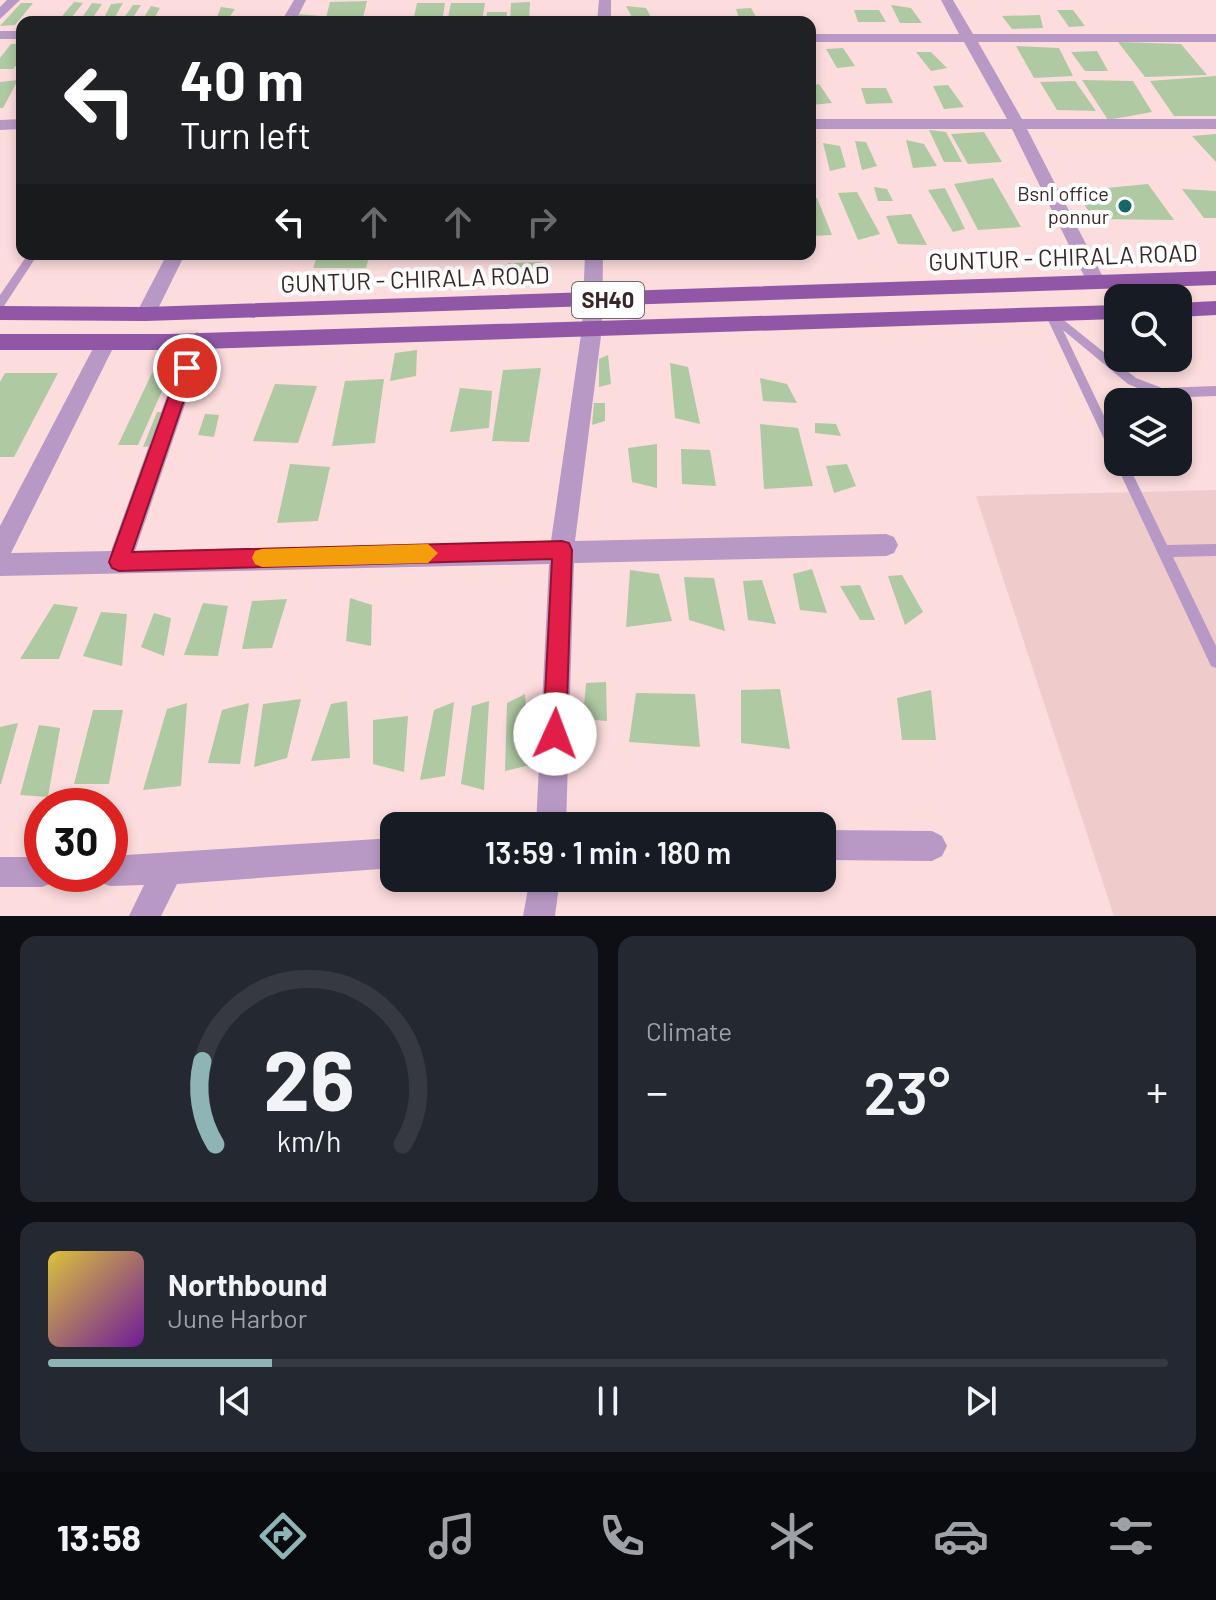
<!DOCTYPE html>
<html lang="en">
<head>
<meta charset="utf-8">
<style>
	:root { --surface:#171b24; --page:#242831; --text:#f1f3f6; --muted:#9ea1a6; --line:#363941; --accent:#8fb4b5 }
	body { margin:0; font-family:Barlow,sans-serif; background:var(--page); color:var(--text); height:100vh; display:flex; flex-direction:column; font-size:30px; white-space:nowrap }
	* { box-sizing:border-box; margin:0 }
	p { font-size:26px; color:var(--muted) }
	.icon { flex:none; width:44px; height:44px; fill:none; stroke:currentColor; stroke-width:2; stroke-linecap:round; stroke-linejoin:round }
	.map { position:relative; height:916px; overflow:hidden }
	.drawer { display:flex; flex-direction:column; gap:20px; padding:20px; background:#0d0f14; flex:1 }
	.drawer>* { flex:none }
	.guide { position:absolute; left:16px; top:16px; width:800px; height:244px; border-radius:16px; box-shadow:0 4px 12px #0003; background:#202124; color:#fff; overflow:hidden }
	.tools { position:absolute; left:1104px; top:284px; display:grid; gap:16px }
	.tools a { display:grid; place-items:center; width:88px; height:88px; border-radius:16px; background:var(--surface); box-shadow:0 4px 12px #0003; font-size:40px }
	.speed { position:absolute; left:24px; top:788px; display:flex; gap:16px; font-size:40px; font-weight:700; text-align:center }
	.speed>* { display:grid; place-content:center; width:104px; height:104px; border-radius:50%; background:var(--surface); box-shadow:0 4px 12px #0003; line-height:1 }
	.speed .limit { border:12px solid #d22; background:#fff; color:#111 }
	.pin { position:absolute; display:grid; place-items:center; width:68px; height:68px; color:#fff; margin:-34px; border:4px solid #fff; border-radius:50%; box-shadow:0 2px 8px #0007 }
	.me { position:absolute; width:88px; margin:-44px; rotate:2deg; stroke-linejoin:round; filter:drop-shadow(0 0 6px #0008) }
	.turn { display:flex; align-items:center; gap:28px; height:168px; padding:0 32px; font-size:36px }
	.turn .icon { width:104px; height:104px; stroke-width:2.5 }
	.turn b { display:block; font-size:56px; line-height:68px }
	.lanes { display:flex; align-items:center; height:76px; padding:0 32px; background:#0003; justify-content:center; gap:40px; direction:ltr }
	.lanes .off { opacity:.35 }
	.big { font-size:60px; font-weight:600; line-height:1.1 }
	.drawer .tile { flex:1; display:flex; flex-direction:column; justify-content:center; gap:12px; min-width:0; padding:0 28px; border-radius:16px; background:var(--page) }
	.drawer .dial { align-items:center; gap:0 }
	.dial svg { height:208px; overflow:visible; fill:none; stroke:var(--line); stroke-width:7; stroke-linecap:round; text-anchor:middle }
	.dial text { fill:var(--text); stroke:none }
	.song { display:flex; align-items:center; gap:24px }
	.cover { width:96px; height:96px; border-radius:12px; background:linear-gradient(135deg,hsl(50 70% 55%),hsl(280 70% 35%)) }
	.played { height:8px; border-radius:4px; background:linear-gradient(90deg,var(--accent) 20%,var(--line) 20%) }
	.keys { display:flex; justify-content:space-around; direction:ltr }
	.heat { display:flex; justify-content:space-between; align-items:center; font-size:44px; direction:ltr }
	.drawer .tiles { flex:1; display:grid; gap:20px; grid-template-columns:1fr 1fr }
	.tile:last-child { grid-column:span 2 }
	.trip { position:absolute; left:380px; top:812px; width:456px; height:80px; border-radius:16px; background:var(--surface); box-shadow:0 4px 12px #0003; font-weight:600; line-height:80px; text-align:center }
	.tab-bar { display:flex; height:128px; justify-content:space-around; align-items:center; background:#090b0e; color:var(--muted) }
	.tab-bar .icon { width:56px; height:56px }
	.tab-bar .selected { color:var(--accent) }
	.tab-bar b { font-size:36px; color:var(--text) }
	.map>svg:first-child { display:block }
	.built { fill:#f0cbcc }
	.building { fill:#afc9a2 }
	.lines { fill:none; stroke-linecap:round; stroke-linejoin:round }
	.service { fill:#b899c5; fill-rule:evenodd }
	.minor { fill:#b899c5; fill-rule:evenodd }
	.primary { fill:#9057a6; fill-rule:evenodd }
	.route { fill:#e11d48; stroke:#92132f; stroke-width:2 }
	.slow { fill:#f59e0b }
	.poi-dot { fill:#176666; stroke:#fff; stroke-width:3 }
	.labels { text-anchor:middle; stroke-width:8; stroke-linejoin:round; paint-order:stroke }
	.far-poi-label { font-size:20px; fill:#3a2627; stroke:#fff; text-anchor:end }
	.shield { fill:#fff; stroke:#756768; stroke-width:2 }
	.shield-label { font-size:22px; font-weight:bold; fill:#3a2627 }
	.street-label { font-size:24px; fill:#3a2627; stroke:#fff }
</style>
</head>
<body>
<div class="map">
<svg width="1216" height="916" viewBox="0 0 1216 916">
	<rect width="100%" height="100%" fill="#fcdcdd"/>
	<path class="built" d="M1216,490V916H1114L976,496Z"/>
	<path class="building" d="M367,1L362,22H325L330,2Z
		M74,2L83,3L68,22H57Z
		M530,2L529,22H510L511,3Z
		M21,3H33L15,25L0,26Z
		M92,3L102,4L90,22H79Z
		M123,3L112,22H102L111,4Z
		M417,3H445L442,22H413Z
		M451,3H485L482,22H447Z
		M133,5H141L130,22H121Z
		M891,5L911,8L922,23H900Z
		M151,6L160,8L152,22H141Z
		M626,6L646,8L652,19H633Z
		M221,7L235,9L226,22H215Z
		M751,8L759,22L740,21L736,9Z
		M854,10H879L886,22H858Z
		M1057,10H1073L1085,26L1069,27Z
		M487,12H507L506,22H486Z
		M298,14L321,16L319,22H294Z
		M1040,15L1043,28L1012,29L1002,16Z
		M1118,42L1181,44L1207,75L1145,77Z
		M11,44H22V59L13,69H0V58Z
		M1016,46L1059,48L1073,76L1034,78Z
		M843,48L855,66L837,68L826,49Z
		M1097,51L1108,71H1085L1071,52Z
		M916,52H931L947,68L931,71Z
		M1216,76V116H1174L1150,81Z
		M18,80L3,108H0V82Z
		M1082,80L1133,81L1152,112L1108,120Z
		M1075,81L1096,111L1057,110L1040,82Z
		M819,84L832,103L811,105L810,86Z
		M948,85L964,107L944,109L933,86Z
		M861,88H886L893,103L866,104Z
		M929,130L946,132L962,162H944Z
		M984,132L1002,162L968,164L951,134Z
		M1216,134V162L1192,136Z
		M906,140L924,144L937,166L913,168Z
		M855,141L866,142L877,166L862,170Z
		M823,143L840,146L846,167L830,171Z
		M993,178L1021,227L978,230L954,184Z
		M1148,184L1174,220L1094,219L1075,191Z
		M874,187L887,189L893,201H878Z
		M945,188L965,229L953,232L928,190Z
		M1182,189L1216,191V218H1204Z
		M857,192L880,234L858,240L838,193Z
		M810,197L817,198L832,235L810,236Z
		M911,214L927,245L898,244L886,216Z
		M318,254H370L366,268H313Z
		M543,262V283L507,285L508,263Z
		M417,350L416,376L390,381L395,353Z
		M608,355L611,384L599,387V359Z
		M670,363L688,367L700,424L675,418Z
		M541,368L529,442L492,441L503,370Z
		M5,373H58L14,457H0V382Z
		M152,373H170L138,445H118Z
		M760,378L787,384L797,403L763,401Z
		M384,379L375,443L332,446L345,381Z
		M275,384L317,386L298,443L253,441Z
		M460,388L492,391L489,428L450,432Z
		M594,403H605V421L592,425Z
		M157,412H169L156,446L143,447Z
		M205,414L219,415L214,437L198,435Z
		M815,423L836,424L841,436L815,433Z
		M760,424L798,428L813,486L764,489Z
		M657,444V488L632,482L628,448Z
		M681,449L710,450L716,486L682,484Z
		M290,464L330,467L318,521L277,523Z
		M847,464L856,486L834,493L826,466Z
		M812,569L827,613L800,610L793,574Z
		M630,570L659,574L672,621L626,627Z
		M902,575L923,612L905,625L888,576Z
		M684,577L714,578L725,631L689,620Z
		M762,580L776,624L748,620L743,581Z
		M860,585L875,620H860L840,586Z
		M350,598L372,605L371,646L346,641Z
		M287,599L272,648L242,649L252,601Z
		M203,603L228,606L218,656L184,655Z
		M54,604L78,607L59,659H20Z
		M101,612L127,614L122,666L83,656Z
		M154,613L171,618L164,656L141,647Z
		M606,682L607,721L583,719L586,683Z
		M780,689L790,749L741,743V690Z
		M931,690L936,740H902L897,698Z
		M636,693L695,694L700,747L629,742Z
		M525,694L530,765L505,771L507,703Z
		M301,699L287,758L254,767L263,704Z
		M347,701L350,758L311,761L331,704Z
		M489,701L484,790L461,784L472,706Z
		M454,702L445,776L420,780L434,710Z
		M187,703L181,786L143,790L167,709Z
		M249,703L240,764L208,763L222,710Z
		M93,710H123L109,784H74Z
		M408,716L404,772L373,764V720Z
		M18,723L1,784H0V727Z
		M39,725L60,728L48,797L20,795Z"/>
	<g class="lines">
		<path class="service" d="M28,254H38L4,306L0,307V295Z
			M1050,309L1136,378L1162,388L1216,386V396L1161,398L1128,384L1063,330L1118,445V462H1127L1167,545L1216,544V556L1173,557L1216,646V668L1211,666L1048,320L1049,318L1045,313Z"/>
		<path class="minor" d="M7,0H20L0,19V7Z
			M294,0H306L295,22H281Z
			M599,0H611V22H597Z
			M941,0H953L973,34H1216V42H978L1022,119H1216V129H1027L1106,283L1104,288H1090L1012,129H810V119H1007L964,42H810V34H959Z
			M0,31H22V39H0Z
			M22,119V129L0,130V120Z
			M167,254H185L153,319H139L136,314Z
			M585,254H603L602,328L575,541L886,534L894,537L898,545L894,553L886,556L574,563L566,826H536L549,564L0,576V526L99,337L106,334L116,342L11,553L111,551L187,340L197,332L207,340L135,551L551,541L582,328Z
			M822,830L932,831L942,836L947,846L942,856L932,861L822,860Z
			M394,838V868L177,884L161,916H129L144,885L110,886L99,882L96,874H110V856Z
			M0,857H42V874H56L53,883L42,887H0Z
			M530,878H560L555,916H523Z"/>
		<path class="primary" d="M1216,271V285L146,321L0,320V306L146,307Z
			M1216,301V315L1178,317V303Z
			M1118,305V319L170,350H0V334H170Z"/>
	</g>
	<path class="route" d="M187,362L195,368L132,552L562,541L569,543L572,550L566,734L563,742L555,745L547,742L543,734L552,559L119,571L112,568L109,562L179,368Z"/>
	<path class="slow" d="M428,544L438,553L428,563L262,567L255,564L252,558L255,551L262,549Z"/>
	<circle class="poi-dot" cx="1125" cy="206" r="8"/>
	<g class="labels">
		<g class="far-poi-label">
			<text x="1109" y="201">Bsnl office<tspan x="1109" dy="23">ponnur</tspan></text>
		</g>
		<rect class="shield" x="572" y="282" width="72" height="36" rx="6"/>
		<g class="shield-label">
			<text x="608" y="308">SH40</text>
		</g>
		<g class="street-label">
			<text transform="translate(1063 258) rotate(-2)" y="8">GUNTUR - CHIRALA ROAD</text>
			<text transform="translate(415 280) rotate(-2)" y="8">GUNTUR - CHIRALA ROAD</text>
		</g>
	</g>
</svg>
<div class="tools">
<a><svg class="icon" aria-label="search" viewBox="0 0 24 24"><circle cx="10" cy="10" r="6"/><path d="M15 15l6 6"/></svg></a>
<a><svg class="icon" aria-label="layers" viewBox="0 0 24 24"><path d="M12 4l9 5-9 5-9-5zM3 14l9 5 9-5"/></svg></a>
</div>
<div class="speed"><div class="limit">30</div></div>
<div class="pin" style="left:187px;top:368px;background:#d93025"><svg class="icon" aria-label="arrive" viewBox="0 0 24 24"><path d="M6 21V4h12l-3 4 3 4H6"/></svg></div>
<svg class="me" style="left:555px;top:734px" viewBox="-20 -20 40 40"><circle r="19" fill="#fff"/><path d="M0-13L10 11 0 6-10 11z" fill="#e11d48"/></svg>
<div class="trip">13:59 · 1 min · 180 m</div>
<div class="guide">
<div class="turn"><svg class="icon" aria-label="left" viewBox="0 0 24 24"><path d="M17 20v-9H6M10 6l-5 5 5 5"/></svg><div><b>40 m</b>Turn left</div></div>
<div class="lanes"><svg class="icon" aria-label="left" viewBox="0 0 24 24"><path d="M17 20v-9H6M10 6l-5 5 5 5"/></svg><svg class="icon off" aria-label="ahead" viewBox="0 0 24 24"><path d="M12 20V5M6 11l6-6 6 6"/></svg><svg class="icon off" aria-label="ahead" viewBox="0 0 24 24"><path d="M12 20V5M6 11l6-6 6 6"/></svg><svg class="icon off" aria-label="right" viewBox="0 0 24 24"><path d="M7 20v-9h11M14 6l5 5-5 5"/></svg></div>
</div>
</div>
<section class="drawer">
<div class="tiles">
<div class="tile dial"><svg viewBox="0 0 100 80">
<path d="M14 69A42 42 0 1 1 86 69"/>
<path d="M14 69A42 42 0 0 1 9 37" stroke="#8fb4b5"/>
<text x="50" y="56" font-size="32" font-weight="700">26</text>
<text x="50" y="72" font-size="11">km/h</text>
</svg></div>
<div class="tile"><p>Climate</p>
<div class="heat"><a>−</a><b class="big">23°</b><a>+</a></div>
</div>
<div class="tile">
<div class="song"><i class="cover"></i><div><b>Northbound</b><p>June Harbor</p></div></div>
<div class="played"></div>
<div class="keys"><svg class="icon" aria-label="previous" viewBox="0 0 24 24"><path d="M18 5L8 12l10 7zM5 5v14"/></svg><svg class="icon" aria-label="pause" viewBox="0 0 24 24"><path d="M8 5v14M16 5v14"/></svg><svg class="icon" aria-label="next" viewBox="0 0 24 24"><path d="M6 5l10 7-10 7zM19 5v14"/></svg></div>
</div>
</div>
</section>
<nav class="tab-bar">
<b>13:58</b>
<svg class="icon selected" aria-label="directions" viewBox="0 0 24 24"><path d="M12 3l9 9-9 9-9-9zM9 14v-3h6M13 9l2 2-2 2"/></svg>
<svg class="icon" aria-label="music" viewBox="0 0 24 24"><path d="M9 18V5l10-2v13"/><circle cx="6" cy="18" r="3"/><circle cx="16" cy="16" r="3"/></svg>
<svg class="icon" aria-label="phone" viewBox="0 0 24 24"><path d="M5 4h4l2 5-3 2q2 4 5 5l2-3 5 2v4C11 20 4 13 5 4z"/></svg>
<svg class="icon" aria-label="climate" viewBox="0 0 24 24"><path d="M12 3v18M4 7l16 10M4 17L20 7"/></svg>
<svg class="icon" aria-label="car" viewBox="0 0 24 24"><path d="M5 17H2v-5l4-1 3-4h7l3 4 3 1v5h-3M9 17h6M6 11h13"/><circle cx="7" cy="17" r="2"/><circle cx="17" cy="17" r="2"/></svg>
<svg class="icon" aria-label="filters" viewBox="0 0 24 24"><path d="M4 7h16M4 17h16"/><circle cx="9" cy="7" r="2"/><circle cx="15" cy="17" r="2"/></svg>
</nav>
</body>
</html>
